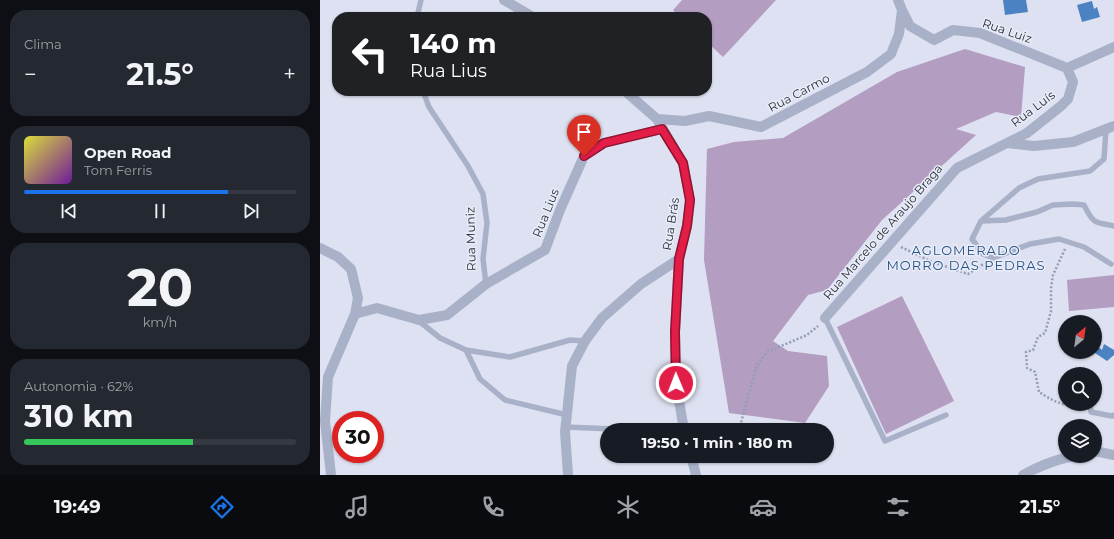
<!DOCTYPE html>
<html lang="pt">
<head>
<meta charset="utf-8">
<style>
	:root { --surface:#171b24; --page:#242831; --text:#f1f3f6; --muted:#9ea1a6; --line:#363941; --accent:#1a73e8 }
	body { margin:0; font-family:Montserrat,sans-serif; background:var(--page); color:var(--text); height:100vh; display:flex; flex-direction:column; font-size:15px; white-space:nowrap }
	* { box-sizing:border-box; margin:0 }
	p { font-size:13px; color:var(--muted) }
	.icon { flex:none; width:22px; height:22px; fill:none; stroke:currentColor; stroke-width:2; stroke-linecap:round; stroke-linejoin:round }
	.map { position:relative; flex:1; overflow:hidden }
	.sheet { display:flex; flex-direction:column; gap:10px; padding:10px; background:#0d0f14; width:320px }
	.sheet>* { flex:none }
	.guide { position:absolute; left:12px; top:12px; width:380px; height:84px; border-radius:16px; box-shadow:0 1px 3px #0004; background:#202124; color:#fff; overflow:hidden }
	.needle { width:26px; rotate:29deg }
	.tools { position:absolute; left:738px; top:315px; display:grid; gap:8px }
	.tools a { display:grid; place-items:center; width:44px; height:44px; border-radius:50%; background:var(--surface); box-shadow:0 1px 3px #0004; font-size:20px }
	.speed { position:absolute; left:12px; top:411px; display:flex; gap:8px; font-size:20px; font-weight:700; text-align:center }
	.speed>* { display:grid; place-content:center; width:52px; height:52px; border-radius:50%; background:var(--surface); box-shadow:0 1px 3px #0004; line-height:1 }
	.speed .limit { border:6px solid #d22; background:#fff; color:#111 }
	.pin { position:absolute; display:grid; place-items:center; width:34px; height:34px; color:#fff; margin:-41px -17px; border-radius:50% 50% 50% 0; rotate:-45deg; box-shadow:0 0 4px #0007 }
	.pin .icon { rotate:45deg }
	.me { position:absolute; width:44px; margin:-22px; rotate:359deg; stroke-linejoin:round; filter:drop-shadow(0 0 3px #0008) }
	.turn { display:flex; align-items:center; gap:14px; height:84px; padding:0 12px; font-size:18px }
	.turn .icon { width:52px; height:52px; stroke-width:2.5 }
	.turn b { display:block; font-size:28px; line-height:34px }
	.big { font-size:30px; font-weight:700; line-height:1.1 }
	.sheet .tile { flex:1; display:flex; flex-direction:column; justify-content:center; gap:6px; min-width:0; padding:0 14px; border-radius:16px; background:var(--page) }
	.sheet .dial { align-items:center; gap:0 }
	.dial b { font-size:52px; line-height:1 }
	.song { display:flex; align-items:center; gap:12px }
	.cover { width:48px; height:48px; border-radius:6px; background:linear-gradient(135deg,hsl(60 70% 55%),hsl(280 70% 35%)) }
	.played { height:4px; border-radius:2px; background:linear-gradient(90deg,var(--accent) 75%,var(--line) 75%) }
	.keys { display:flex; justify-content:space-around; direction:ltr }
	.heat { display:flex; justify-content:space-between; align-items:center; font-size:22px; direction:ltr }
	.charge { height:6px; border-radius:3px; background:linear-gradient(90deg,#34c759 62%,var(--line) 0) }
	.trip { position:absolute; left:280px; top:423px; width:234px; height:40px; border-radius:20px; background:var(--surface); box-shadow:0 1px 3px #0004; font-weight:700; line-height:40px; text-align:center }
	.menu { display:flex; height:64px; justify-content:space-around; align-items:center; background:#090b0e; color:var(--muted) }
	.menu .icon { width:28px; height:28px }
	.menu .on { color:var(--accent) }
	.menu b { font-size:18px; color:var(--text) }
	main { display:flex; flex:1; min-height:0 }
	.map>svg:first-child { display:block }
	.green { fill:#b39dc0 }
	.building { fill:#4b82c1 }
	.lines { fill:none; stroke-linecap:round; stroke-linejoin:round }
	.path { stroke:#939db5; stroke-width:2.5; stroke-dasharray:2 2; stroke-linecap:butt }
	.lane { stroke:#a9b1c9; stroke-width:5.5 }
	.street { stroke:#a9b1c9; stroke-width:10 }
	.route-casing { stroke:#92132f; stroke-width:10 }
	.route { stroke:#e11d48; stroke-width:7 }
	.labels { text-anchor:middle; stroke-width:3; stroke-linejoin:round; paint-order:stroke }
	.street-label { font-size:12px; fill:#292e36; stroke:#e9ecf9 }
	.neighbourhood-label { font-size:13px; letter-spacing:1px; fill:#255182; stroke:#e9ecf9 }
</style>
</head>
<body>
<main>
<section class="sheet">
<div class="tile"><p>Clima</p>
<div class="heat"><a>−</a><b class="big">21.5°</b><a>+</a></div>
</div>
<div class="tile">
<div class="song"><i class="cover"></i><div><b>Open Road</b><p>Tom Ferris</p></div></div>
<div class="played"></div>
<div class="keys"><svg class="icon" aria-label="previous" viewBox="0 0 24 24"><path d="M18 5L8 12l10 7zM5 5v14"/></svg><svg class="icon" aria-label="pause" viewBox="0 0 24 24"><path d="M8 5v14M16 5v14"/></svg><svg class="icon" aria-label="next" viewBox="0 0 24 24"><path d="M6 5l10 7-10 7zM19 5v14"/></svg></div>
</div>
<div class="tile dial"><b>20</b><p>km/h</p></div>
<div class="tile"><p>Autonomia · 62%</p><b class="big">310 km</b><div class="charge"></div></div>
</section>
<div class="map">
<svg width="794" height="475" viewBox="0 0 794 475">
	<rect width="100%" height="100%" fill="#dde1f1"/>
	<path class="green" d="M362,0H456L403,57L387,42V17H360L353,10Z
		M645,49L705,67L701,117L676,112L636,129L656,135L562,220L507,290L488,295L453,341L468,351L507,356L509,386L485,423L409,413L384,260L387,149L414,142L463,138L577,72Z
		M794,275V307L749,311L747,280Z
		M582,296L634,401L566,434L517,327Z"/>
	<path class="building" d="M683,0H706L708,12L685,15Z
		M772,1L774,9L777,7L780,17L762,22L757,5Z
		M784,344L794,350V355L787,361L775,353L776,345L782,350Z"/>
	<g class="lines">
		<path class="path" d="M581,247L610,261L648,274L665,263
			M745,249L733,275L731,288V311L725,333L718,337L713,350L706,352L707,368L715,372L719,392C730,399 746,409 760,404
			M419,430L437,365L447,352L487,335L498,326"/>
		<path class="lane" d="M97,17L101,0
			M103,91L109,107L148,166L163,194L167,223L163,259L166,284
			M786,129L784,159L770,171L718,179L699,188L661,221L652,239L663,254L673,258L710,244L739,239L764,247L791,264
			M661,221L686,220L717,212L733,205L753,204L764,205C774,225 775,222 794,226
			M505,318L565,441L626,415
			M99,321L120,338L146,350L160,379L185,400L247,415
			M146,350L190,357L250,340L265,341
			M770,404L771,412L792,416L794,415
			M246,427L316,430"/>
		<path class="street" d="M184,0L213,17
			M582,10L590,26L614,40L633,30L660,33L747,68
			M747,68L794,47
			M305,91L337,119L363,163L370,200L367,226L359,259L355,332L356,383L364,430
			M337,119L365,121L389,116L441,127L547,72L571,54L579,34L582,10L578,0
			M687,143L714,146L753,142L794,126
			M0,248L18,257L31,269L38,298L35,314
			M505,318L637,168L707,133L741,106L748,99L753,82L747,68
			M775,451L794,455
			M371,456L376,475
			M11,475L5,421L8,377L35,314L57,308L99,320L127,315L166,284L225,250L240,210L264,156L284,143L342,129
			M248,475L245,432L252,366L265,341L282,318L321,284L359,259
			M703,475C719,466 735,460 753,456"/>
	</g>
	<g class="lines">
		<defs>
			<path id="route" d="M264,156L284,143L342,129L363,163L370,200L367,226L359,259L355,332L356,383"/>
		</defs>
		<use href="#route" class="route-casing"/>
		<use href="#route" class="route"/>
	</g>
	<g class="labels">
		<g class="street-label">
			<text transform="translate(687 31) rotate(19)" y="4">Rua Luiz</text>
			<text transform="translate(479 93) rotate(-28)" y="4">Rua Carmo</text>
			<text transform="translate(713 109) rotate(-37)" y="4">Rua Luís</text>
			<text transform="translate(226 213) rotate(-68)" y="4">Rua Lius</text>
			<text transform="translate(351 224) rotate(-81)" y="4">Rua Brás</text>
			<text transform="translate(563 232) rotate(-49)" y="4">Rua Marcelo de Araujo Braga</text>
			<text transform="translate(151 239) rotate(-91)" y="4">Rua Muniz</text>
		</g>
		<g class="neighbourhood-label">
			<text x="646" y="255">AGLOMERADO<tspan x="646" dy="15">MORRO DAS PEDRAS</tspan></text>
		</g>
	</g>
</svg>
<div class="tools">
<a><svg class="needle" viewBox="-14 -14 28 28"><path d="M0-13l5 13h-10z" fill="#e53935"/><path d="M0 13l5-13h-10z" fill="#9ea1a6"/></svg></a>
<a><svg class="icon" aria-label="search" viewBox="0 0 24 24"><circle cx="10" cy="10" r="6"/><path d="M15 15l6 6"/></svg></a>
<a><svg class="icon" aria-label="layers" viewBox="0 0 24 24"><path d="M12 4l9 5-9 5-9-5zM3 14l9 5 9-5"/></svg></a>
</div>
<div class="speed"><div class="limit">30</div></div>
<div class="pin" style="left:264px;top:156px;background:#d93025"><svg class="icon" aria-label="arrive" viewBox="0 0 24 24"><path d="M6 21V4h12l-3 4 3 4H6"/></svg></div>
<svg class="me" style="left:356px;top:383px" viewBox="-20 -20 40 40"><circle r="17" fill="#e11d48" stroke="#fff" stroke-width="3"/><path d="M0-11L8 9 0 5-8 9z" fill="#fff"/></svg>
<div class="trip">19:50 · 1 min · 180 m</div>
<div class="guide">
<div class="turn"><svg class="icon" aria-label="left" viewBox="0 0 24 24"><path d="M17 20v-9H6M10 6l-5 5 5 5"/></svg><div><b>140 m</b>Rua Lius</div></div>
</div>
</div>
</main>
<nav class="menu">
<b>19:49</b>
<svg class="icon on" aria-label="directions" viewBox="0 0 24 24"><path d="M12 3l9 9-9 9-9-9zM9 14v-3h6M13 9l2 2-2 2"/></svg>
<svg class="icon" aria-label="music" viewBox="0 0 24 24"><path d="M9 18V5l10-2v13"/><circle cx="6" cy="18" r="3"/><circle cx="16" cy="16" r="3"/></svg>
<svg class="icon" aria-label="phone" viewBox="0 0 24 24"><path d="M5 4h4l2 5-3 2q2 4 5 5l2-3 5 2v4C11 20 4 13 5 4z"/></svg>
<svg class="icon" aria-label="climate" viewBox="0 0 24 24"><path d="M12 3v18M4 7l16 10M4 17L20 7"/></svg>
<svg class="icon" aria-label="car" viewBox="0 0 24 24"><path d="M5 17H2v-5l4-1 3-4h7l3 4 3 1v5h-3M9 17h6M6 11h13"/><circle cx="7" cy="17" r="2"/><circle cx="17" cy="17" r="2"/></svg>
<svg class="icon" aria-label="filters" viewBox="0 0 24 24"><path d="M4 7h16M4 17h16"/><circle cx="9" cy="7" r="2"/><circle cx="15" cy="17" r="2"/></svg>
<b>21.5°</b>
</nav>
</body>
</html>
